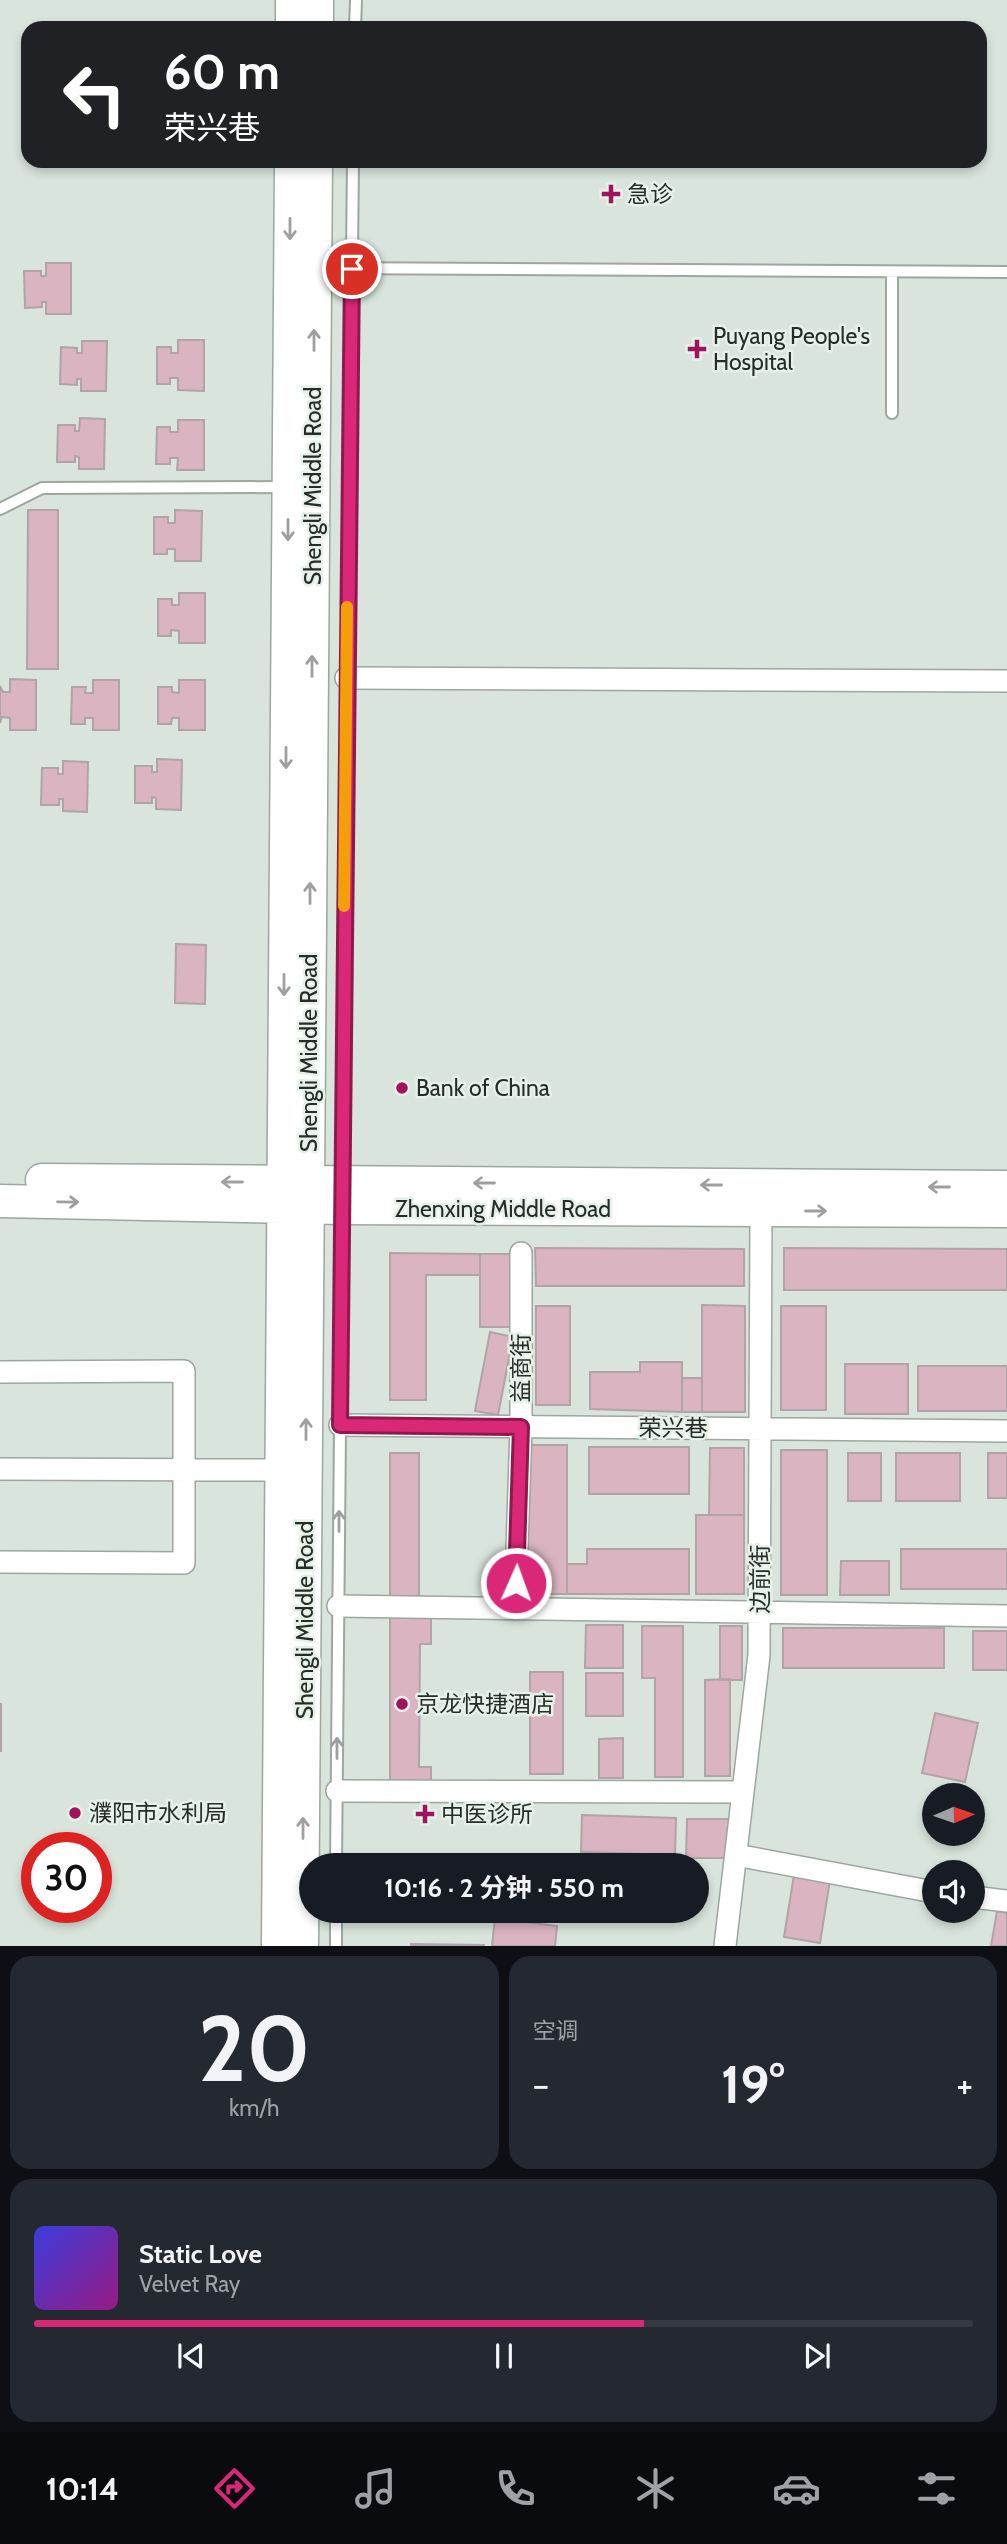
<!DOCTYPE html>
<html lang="zh">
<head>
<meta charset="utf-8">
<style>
	:root { --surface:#171b24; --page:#242831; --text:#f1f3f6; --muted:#9ea1a6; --line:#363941; --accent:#db2777 }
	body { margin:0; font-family:Cabin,"Noto Sans SC",sans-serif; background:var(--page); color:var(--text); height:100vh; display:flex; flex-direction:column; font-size:26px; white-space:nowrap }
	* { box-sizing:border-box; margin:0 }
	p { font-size:23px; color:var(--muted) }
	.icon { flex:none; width:38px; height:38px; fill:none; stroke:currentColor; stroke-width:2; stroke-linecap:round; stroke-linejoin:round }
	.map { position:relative; height:1946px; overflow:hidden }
	.drawer { display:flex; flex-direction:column; gap:10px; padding:10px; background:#0d0f14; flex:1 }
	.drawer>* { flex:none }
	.banner { position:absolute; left:21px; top:21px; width:966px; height:147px; border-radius:21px; box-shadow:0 4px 10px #0003; background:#202124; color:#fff; overflow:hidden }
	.needle { width:46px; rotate:88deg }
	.controls { position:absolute; left:922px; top:1783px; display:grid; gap:14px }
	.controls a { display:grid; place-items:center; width:63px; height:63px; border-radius:50%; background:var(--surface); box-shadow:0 4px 10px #0003; font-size:35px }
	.speed { position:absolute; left:21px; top:1832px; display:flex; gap:14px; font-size:35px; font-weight:700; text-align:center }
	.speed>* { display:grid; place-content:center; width:91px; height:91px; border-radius:50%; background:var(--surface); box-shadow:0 4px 10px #0003; line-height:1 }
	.speed .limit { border:10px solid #d22; background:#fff; color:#111 }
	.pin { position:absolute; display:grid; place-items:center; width:60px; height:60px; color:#fff; margin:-30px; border:4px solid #fff; border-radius:50%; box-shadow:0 2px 7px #0007 }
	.me { position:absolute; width:77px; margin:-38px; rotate:2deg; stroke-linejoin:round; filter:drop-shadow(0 0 5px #0008) }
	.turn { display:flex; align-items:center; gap:24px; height:147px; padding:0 28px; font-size:32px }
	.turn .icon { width:91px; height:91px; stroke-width:2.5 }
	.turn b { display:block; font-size:49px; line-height:60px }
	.big { font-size:52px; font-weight:700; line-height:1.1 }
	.drawer .widget { flex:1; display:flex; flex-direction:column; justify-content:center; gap:10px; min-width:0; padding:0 24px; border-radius:21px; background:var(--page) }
	.drawer .dial { align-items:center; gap:0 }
	.dial b { font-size:91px; line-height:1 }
	.song { display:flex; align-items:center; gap:21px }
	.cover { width:84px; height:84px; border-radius:10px; background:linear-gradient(135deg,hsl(240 70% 55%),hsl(310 70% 35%)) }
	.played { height:7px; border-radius:4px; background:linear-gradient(90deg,var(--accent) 65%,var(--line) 65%) }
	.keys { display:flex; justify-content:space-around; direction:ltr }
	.heat { display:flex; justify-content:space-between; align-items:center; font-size:38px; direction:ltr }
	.drawer .tiles { flex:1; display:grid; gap:10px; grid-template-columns:1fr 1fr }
	.widget:last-child { grid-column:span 2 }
	.trip { position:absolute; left:299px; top:1853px; width:410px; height:70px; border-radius:35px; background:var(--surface); box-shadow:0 4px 10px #0003; font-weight:700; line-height:70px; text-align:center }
	.tab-bar { display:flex; height:112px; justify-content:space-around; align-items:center; background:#090b0e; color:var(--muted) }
	.tab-bar .icon { width:49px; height:49px }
	.tab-bar .on { color:var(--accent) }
	.tab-bar b { font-size:32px; color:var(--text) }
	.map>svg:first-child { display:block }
	.building { fill:#dab4c1; stroke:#b1a3a7; stroke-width:2 }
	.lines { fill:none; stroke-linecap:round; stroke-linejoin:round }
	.lane-casing { stroke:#9ca7a0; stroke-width:14 }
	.street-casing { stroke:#9ca7a0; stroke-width:24 }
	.secondary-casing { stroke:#9ca7a0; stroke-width:35 }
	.lane { stroke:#fff; stroke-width:10 }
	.street { stroke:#fff; stroke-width:21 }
	.secondary { stroke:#fff; stroke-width:32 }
	.oneway { stroke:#9ea09f }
	.route-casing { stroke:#8e194d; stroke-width:18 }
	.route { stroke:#db2777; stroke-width:12 }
	.slow { stroke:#f59e0b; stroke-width:12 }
	.poi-dot { fill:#a0135d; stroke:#e5f1e9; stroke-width:2.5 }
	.labels { text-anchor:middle; stroke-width:5; stroke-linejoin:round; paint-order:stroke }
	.poi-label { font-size:23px; fill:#272c29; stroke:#e5f1e9; text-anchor:start }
	.street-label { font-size:23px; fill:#272c29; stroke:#e5f1e9 }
</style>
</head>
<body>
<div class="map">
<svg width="1007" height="1946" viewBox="0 0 1007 1946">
	<rect width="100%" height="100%" fill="#d8e4dc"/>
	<path class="building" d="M46,263H71V314H46V302H42V307L25,308L24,271H41V276H46Z
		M178,340H204V391L178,390V378H170V384H157V347H171V353H178Z
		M82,341H107L106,391H81V379H77V385L60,384L61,347L77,348V353H82Z
		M80,418L105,419L104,469H79V457L75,456V462H57L58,425H75V431H79Z
		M178,420H204V470H177L178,458H170V464H156L157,427H170V432H178Z
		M28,510H58V669H27Z
		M175,510L202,511L201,561H175V549H167V554H154V517H168V523H175Z
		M179,593H205V643H179V631L171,630V636H158V599H172V605H179Z
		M10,679L36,680V730H10V718L2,717L0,723V686L3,692H10Z
		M93,680H119V730H93V718H85V724H71L72,687H86L85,693H93Z
		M179,680H205V730H179V718H172L171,724H158V687H172V692L179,693Z
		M157,759L182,760L181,810L156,809V798L152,797V803H135V766H152V772H157Z
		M63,761L88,762L87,812L63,811V799H59V805H41L42,768H58V774H63Z
		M176,944L206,945L205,1004L175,1003Z
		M535,1248L744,1249V1286H536Z
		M784,1248L1007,1249V1290H784Z
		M390,1253L480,1254V1275H426V1400H390Z
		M480,1254H512V1327H480Z
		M702,1305L745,1306V1412H702Z
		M536,1306H570V1405H536Z
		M781,1306H826V1410H781Z
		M490,1332L513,1337L498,1415L475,1411Z
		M640,1362H682V1412L590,1409V1372H640Z
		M845,1364H908V1414H845Z
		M918,1366H1007V1411H918Z
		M682,1378H702V1412H682Z
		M528,1445H567V1594H528Z
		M589,1447H689V1494H589Z
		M710,1448H744V1515H709Z
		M781,1450H827V1595H781Z
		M390,1453H419V1600H390Z
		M848,1453H881V1501H848Z
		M896,1453H960V1501H896Z
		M988,1453H1007V1498H988Z
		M696,1515H744V1594H696Z
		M587,1549H689V1594H567V1564H587Z
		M901,1549H1007V1589H901Z
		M841,1561H889V1595H840Z
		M390,1615L431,1616V1644H420L419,1767H431V1784H390Z
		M586,1625H623V1668H585Z
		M642,1626H683V1777H655V1678H642Z
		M720,1626H742V1680H720Z
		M783,1628H944V1668H783Z
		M973,1631H1007V1670H973Z
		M530,1672H563V1774H530Z
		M586,1673H623V1716H586Z
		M730,1679V1776H705V1680Z
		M0,1704H1V1751H0Z
		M935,1713L978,1723L965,1782L922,1773Z
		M623,1738V1778H599V1739Z
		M582,1815L676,1818L675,1855L581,1852Z
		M687,1819H732L731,1858H686Z
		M794,1875L830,1880L820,1943L784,1937Z
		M997,1911L1007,1913V1946H991Z
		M495,1918L557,1926L555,1946H492Z
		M411,1944L484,1945V1946H411Z"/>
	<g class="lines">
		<defs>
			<path id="lane" d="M355,28L356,0
				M317,268L1007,272
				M892,273V413
				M0,509L42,488L285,487
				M342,1180L353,161
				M336,1866L342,1210
				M336,1946V1911"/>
			<path id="street" d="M346,678L1007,681
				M0,1372L184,1371V1563L0,1562
				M340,1425L1007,1431
				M0,1469L281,1470
				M338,1606L1007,1616
				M515,1609L521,1427V1253
				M337,1791L743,1792
				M736,1855L934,1892
				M973,1897L1007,1901
				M725,1946L759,1655L761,1211"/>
			<path id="secondary" d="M292,28V0
				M317,28V0
				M42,1180L1007,1187
				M0,1201L342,1208L1007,1211
				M278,1946L291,161
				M302,1946L316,161"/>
		</defs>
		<use href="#lane" class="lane-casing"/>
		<use href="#street" class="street-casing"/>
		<use href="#secondary" class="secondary-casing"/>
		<use href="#lane" class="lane"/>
		<use href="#street" class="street"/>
		<use href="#secondary" class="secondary"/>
	</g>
	<defs><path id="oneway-shaft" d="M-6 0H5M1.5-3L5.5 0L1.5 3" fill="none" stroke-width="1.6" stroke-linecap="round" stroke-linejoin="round" transform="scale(1.75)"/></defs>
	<g class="oneway">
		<use href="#oneway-shaft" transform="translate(290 229) rotate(90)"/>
		<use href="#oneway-shaft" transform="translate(314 340) rotate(-90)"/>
		<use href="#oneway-shaft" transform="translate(288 530) rotate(90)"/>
		<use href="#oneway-shaft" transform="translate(312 666) rotate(-90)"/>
		<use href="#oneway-shaft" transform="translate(286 758) rotate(90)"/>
		<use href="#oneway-shaft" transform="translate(310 893) rotate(-90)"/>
		<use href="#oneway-shaft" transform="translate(284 985) rotate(90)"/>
		<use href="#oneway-shaft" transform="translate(232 1182) rotate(-180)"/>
		<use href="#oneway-shaft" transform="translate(484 1183) rotate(-180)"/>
		<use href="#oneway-shaft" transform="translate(711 1185) rotate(-180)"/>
		<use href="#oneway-shaft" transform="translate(939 1187) rotate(-180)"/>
		<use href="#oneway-shaft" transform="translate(68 1202) rotate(1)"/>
		<use href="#oneway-shaft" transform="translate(816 1211)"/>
		<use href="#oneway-shaft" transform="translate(306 1429) rotate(-90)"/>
		<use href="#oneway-shaft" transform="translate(339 1521) rotate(-90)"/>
		<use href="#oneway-shaft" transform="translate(337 1748) rotate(-90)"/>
		<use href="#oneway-shaft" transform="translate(303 1828) rotate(-90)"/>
	</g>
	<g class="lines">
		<defs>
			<path id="route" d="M352,269L340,1425L521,1427L516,1583"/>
		</defs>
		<use href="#route" class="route-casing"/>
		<use href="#route" class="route"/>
		<path class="slow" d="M344,906L347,607"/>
	</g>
	<g class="poi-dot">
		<path d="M607.5 183.5h7v7h7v7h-7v7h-7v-7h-7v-7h7z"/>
		<path d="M693.5 338.5h7v7h7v7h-7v7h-7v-7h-7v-7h7z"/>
		<circle cx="402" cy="1088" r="7"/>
		<circle cx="402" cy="1704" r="7"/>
		<circle cx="75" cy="1813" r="7"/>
		<path d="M421.5 1803.5h7v7h7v7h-7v7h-7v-7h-7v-7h7z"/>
	</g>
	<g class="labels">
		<g class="poi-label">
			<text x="627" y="202">急诊</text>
			<text x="713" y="344">Puyang People's<tspan x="713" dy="26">Hospital</tspan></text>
			<text x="416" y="1096">Bank of China</text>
			<text x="416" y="1712">京龙快捷酒店</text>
			<text x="89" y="1821">濮阳市水利局</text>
			<text x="441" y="1822">中医诊所</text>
		</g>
		<g class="street-label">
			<text transform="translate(313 486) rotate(-90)" y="8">Shengli Middle Road</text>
			<text transform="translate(309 1053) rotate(-90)" y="8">Shengli Middle Road</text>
			<text x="503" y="1217">Zhenxing Middle Road</text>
			<text transform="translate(521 1368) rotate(-90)" y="8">益商街</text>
			<text x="673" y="1436">荣兴巷</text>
			<text transform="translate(760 1579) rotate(-90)" y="8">边前街</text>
			<text transform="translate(305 1620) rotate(-90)" y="8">Shengli Middle Road</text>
		</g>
	</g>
</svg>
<div class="controls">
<a><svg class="needle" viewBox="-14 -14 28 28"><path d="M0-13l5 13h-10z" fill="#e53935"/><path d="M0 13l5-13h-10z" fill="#9ea1a6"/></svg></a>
<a><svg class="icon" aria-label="sound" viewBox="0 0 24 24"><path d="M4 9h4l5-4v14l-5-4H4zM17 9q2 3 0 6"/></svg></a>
</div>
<div class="speed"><div class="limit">30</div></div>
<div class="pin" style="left:352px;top:269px;background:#d93025"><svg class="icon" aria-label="arrive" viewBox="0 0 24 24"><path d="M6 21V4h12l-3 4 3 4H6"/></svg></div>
<svg class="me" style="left:516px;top:1583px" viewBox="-20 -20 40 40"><circle r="17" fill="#db2777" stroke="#fff" stroke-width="3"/><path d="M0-11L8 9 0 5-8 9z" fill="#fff"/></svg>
<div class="trip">10:16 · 2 分钟 · 550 m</div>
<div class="banner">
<div class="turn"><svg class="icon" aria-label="left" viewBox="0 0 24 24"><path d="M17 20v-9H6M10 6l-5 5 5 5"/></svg><div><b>60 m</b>荣兴巷</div></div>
</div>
</div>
<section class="drawer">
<div class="tiles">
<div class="widget dial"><b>20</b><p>km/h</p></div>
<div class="widget"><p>空调</p>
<div class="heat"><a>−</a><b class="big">19°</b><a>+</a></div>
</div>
<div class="widget">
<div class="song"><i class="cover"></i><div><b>Static Love</b><p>Velvet Ray</p></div></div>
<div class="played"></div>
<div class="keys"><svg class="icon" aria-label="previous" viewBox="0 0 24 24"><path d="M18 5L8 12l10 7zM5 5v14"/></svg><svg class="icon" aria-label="pause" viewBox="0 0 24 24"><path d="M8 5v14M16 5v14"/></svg><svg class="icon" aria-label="next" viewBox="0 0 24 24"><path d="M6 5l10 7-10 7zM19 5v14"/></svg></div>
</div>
</div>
</section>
<nav class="tab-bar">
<b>10:14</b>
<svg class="icon on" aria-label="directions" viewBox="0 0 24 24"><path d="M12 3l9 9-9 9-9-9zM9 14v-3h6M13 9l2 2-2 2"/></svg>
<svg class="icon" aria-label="music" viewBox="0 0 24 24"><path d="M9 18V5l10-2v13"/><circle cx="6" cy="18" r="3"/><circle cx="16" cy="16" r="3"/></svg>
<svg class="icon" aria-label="phone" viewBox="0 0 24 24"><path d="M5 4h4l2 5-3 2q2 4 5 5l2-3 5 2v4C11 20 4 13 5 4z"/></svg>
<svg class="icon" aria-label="climate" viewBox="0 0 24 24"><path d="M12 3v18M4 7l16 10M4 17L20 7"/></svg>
<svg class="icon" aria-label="car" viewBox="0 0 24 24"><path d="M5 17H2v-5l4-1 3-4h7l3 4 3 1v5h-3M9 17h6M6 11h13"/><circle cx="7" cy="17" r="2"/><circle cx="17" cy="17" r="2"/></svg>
<svg class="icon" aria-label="filters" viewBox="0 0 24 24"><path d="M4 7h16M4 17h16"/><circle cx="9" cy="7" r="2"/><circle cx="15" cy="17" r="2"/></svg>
</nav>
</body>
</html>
